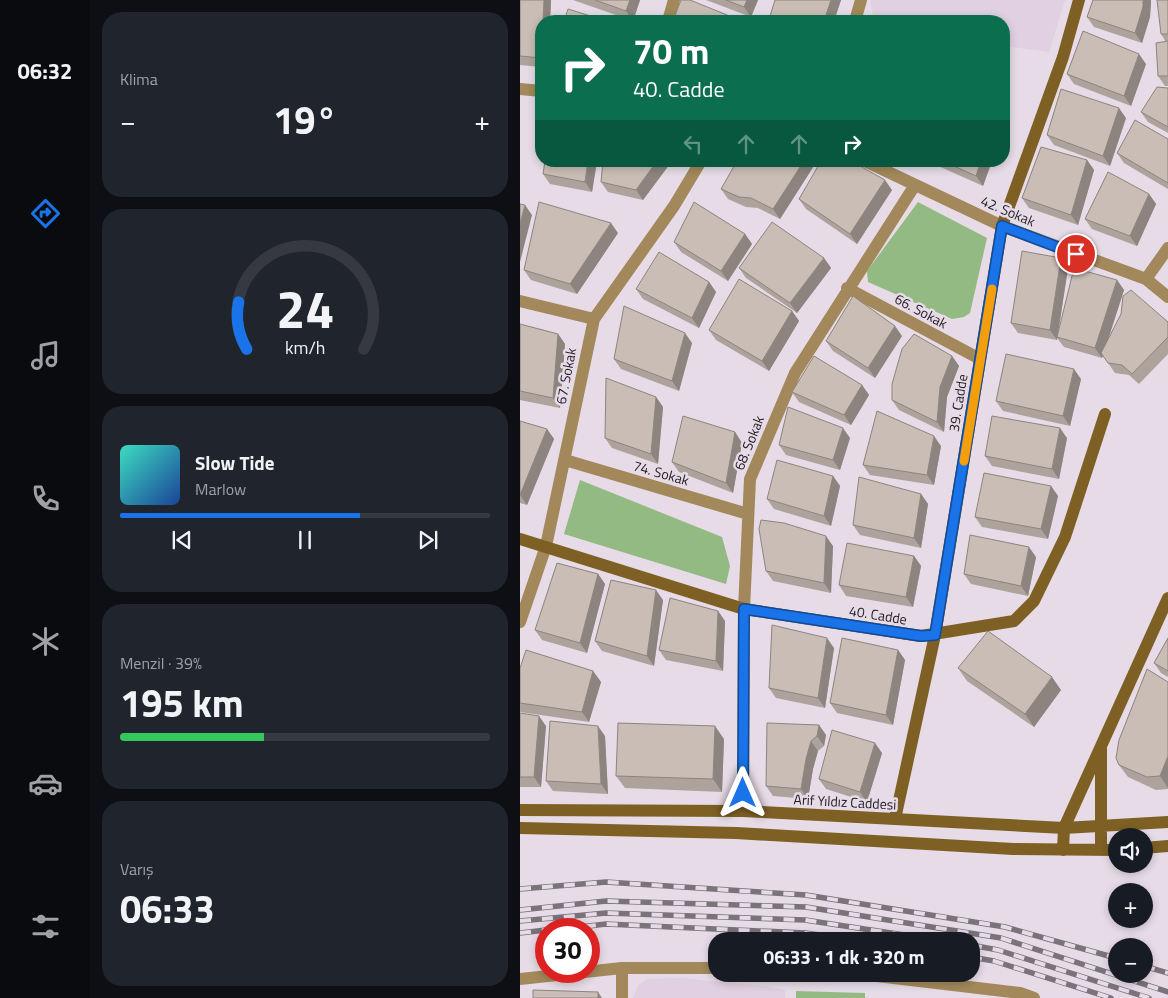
<!DOCTYPE html>
<html lang="tr">
<head>
<meta charset="utf-8">
<style>
	:root { --surface:#171b24; --page:#20242c; --text:#f1f3f6; --muted:#9ea1a6; --line:#363941; --accent:#1a73e8 }
	body { margin:0; font-family:"Titillium Web",sans-serif; background:var(--page); color:var(--text); height:100vh; display:flex; flex-direction:column; font-size:19px; white-space:nowrap }
	* { box-sizing:border-box; margin:0 }
	p { font-size:16px; color:var(--muted) }
	.icon { flex:none; width:28px; height:28px; fill:none; stroke:currentColor; stroke-width:2; stroke-linecap:round; stroke-linejoin:round }
	.map { position:relative; flex:1; overflow:hidden }
	.drawer { display:flex; flex-direction:column; gap:12px; padding:12px; background:#0d0f14; width:430px }
	.drawer>* { flex:none }
	.hud { position:absolute; left:15px; top:15px; width:475px; height:152px; border-radius:20px; box-shadow:0 2px 8px #0003; background:#0b6e4f; color:#fff; overflow:hidden }
	.buttons { position:absolute; left:588px; top:828px; display:grid; gap:10px }
	.buttons a { display:grid; place-items:center; width:45px; height:45px; border-radius:50%; background:var(--surface); box-shadow:0 2px 8px #0003; font-size:25px }
	.speed { position:absolute; left:15px; top:918px; display:flex; gap:10px; font-size:25px; font-weight:700; text-align:center }
	.speed>* { display:grid; place-content:center; width:65px; height:65px; border-radius:50%; background:var(--surface); box-shadow:0 2px 8px #0003; line-height:1 }
	.speed .limit { border:8px solid #d22; background:#fff; color:#111 }
	.pin { position:absolute; display:grid; place-items:center; width:42px; height:42px; color:#fff; margin:-21px; border:2px solid #fff; border-radius:50%; box-shadow:0 1px 5px #0007 }
	.me { position:absolute; width:55px; margin:-28px; rotate:0deg; stroke-linejoin:round; filter:drop-shadow(0 0 4px #0008) }
	.turn { display:flex; align-items:center; gap:18px; height:105px; padding:0 15px; font-size:22px }
	.turn .icon { width:65px; height:65px; stroke-width:2.5 }
	.turn b { display:block; font-size:35px; line-height:42px }
	.lanes { display:flex; align-items:center; height:48px; padding:0 15px; background:#0003; justify-content:center; gap:25px; direction:ltr }
	.lanes .off { opacity:.35 }
	.big { font-size:38px; font-weight:700; line-height:1.1 }
	.drawer .card { flex:1; display:flex; flex-direction:column; justify-content:center; gap:8px; min-width:0; padding:0 18px; border-radius:20px; background:var(--page) }
	.drawer .dial { align-items:center; gap:0 }
	.dial svg { height:130px; overflow:visible; fill:none; stroke:var(--line); stroke-width:7; stroke-linecap:round; text-anchor:middle }
	.dial text { fill:var(--text); stroke:none }
	.song { display:flex; align-items:center; gap:15px }
	.cover { width:60px; height:60px; border-radius:8px; background:linear-gradient(135deg,hsl(170 70% 55%),hsl(220 70% 35%)) }
	.played { height:5px; border-radius:2px; background:linear-gradient(90deg,var(--accent) 65%,var(--line) 65%) }
	.keys { display:flex; justify-content:space-around; direction:ltr }
	.heat { display:flex; justify-content:space-between; align-items:center; font-size:28px; direction:ltr }
	.charge { height:8px; border-radius:4px; background:linear-gradient(90deg,#34c759 39%,var(--line) 0) }
	.trip { position:absolute; left:188px; top:932px; width:272px; height:50px; border-radius:20px; background:var(--surface); box-shadow:0 2px 8px #0003; font-weight:700; line-height:50px; text-align:center }
	main { display:flex; flex:1; min-height:0 }
	.menu { display:flex; flex-direction:column; width:90px; justify-content:space-around; align-items:center; background:#090b0e; color:var(--muted) }
	.menu .icon { width:35px; height:35px }
	.menu .current { color:var(--accent) }
	.menu b { font-size:22px; color:var(--text) }
	.map>svg:first-child { display:block }
	.built { fill:#e1d0e1 }
	.green { fill:#93ba83 }
	.lines { fill:none; stroke-linecap:round; stroke-linejoin:round }
	.street { stroke:#a2885a; stroke-width:12 }
	.secondary { stroke:#7e6025; stroke-width:12 }
	.rail-casing { stroke:#7a737a; stroke-width:5.5 }
	.rail { stroke:#e6dbe6; stroke-width:4; stroke-dasharray:11; stroke-linecap:butt }
	.wall { fill:#aea39c }
	.shaded-wall { fill:#8d847f }
	.building { fill:#cabdb5; stroke:#8d847f }
	.route-casing { stroke:#114b97; stroke-width:12 }
	.route { stroke:#1a73e8; stroke-width:9 }
	.slow { stroke:#f59e0b; stroke-width:9 }
	.labels { text-anchor:middle; stroke-width:5; stroke-linejoin:round; paint-order:stroke }
	.street-label { font-size:14px; fill:#211d21; stroke:#e6dbe6 }
</style>
</head>
<body>
<main>
<nav class="menu">
<b>06:32</b>
<svg class="icon current" aria-label="directions" viewBox="0 0 24 24"><path d="M12 3l9 9-9 9-9-9zM9 14v-3h6M13 9l2 2-2 2"/></svg>
<svg class="icon" aria-label="music" viewBox="0 0 24 24"><path d="M9 18V5l10-2v13"/><circle cx="6" cy="18" r="3"/><circle cx="16" cy="16" r="3"/></svg>
<svg class="icon" aria-label="phone" viewBox="0 0 24 24"><path d="M5 4h4l2 5-3 2q2 4 5 5l2-3 5 2v4C11 20 4 13 5 4z"/></svg>
<svg class="icon" aria-label="climate" viewBox="0 0 24 24"><path d="M12 3v18M4 7l16 10M4 17L20 7"/></svg>
<svg class="icon" aria-label="car" viewBox="0 0 24 24"><path d="M5 17H2v-5l4-1 3-4h7l3 4 3 1v5h-3M9 17h6M6 11h13"/><circle cx="7" cy="17" r="2"/><circle cx="17" cy="17" r="2"/></svg>
<svg class="icon" aria-label="filters" viewBox="0 0 24 24"><path d="M4 7h16M4 17h16"/><circle cx="9" cy="7" r="2"/><circle cx="15" cy="17" r="2"/></svg>
</nav>
<section class="drawer">
<div class="card"><p>Klima</p>
<div class="heat"><a>−</a><b class="big">19°</b><a>+</a></div>
</div>
<div class="card dial"><svg viewBox="0 0 100 80">
<path d="M14 69A42 42 0 1 1 86 69"/>
<path d="M14 69A42 42 0 0 1 9 40" stroke="#1a73e8"/>
<text x="50" y="56" font-size="32" font-weight="700">24</text>
<text x="50" y="72" font-size="11">km/h</text>
</svg></div>
<div class="card">
<div class="song"><i class="cover"></i><div><b>Slow Tide</b><p>Marlow</p></div></div>
<div class="played"></div>
<div class="keys"><svg class="icon" aria-label="previous" viewBox="0 0 24 24"><path d="M18 5L8 12l10 7zM5 5v14"/></svg><svg class="icon" aria-label="pause" viewBox="0 0 24 24"><path d="M8 5v14M16 5v14"/></svg><svg class="icon" aria-label="next" viewBox="0 0 24 24"><path d="M6 5l10 7-10 7zM19 5v14"/></svg></div>
</div>
<div class="card"><p>Menzil · 39%</p><b class="big">195 km</b><div class="charge"></div></div>
<div class="card"><p>Varış</p><b class="big">06:33</b></div>
</section>
<div class="map">
<svg width="648" height="998" viewBox="0 0 648 998">
	<rect width="100%" height="100%" fill="#e6dbe6"/>
	<path class="built" d="M350,0H545L529,52L484,46V21H354Z
		M160,978L245,986L265,990V998H113L118,985L127,979Z"/>
	<path class="green" d="M398,202L467,238L450,313L444,317L432,319L348,282L347,271Z
		M60,480L202,537L210,566L206,584L44,534Z
		M276,991L345,993V998H276Z"/>
	<g class="lines">
		<path class="street" d="M148,21L154,0
			M335,21L341,0
			M0,89L21,91
			M345,161L482,226L626,279L648,297
			M626,279L648,248
			M327,288L460,359
			M0,301L74,319
			M45,460L228,514
			M0,622L26,546L74,319L154,206L181,161
			M223,811L224,609L230,479L275,373L395,185
			M102,968V998
			M340,974L500,993L514,998
			M0,979L102,968H196"/>
		<path class="secondary" d="M0,539L224,609L401,636L494,621L514,601L545,537L585,414
			M581,749V850
			M0,810L223,811L544,828L648,822
			M375,819L415,635L482,226L543,57L559,0
			M0,828L216,833L493,849L596,850
			M624,848L648,846
			M543,850L544,828L648,598"/>
		<defs>
			<path id="rail" d="M0,889L86,882L286,895L485,927L596,958
				M0,910L86,901L286,907L481,938L648,992
				M0,921L86,913L285,920L424,941
				M43,929L86,924L285,933L343,941
				M0,933L26,930
				M451,945L478,950L629,998
				M451,957L474,961L591,998
				M624,966L648,973"/>
		</defs>
		<use href="#rail" class="rail-casing"/>
		<use href="#rail" class="rail"/>
	</g>
	<path class="wall" d="M0,0H31L30,21H21V67L0,65Z
		M53,0H120L113,21Z
		M186,0H238L231,17Z
		M255,0H321L314,21H254L250,16Z
		M573,0H631L630,17L622,43L574,27L567,17Z
		M648,0V86H645L638,76L646,42L641,34Z
		M626,64L611,106L554,84L547,74Z
		M648,88V133L628,122L621,112Z
		M606,118L590,166L534,145L527,135Z
		M648,139V189L604,163L597,153Z
		M567,160L574,170L558,225L509,208L502,198Z
		M77,161L72,192L30,184L23,174Z
		M83,161H152L123,200L88,192L81,182Z
		M297,161L260,219L238,208L226,207L208,199L201,189Z
		M407,161H472L463,186Z
		M372,190L337,244L286,209L279,199Z
		M629,194L636,204L617,246L572,229L565,219Z
		M98,233L57,294L11,280L4,270Z
		M225,234L232,244L208,281L161,252L154,242Z
		M304,258L311,268L277,313L226,278L219,268Z
		M541,258L548,268L538,333L597,280L604,290L588,340L648,322V354L619,384L609,375L595,373L583,356L582,358L544,347L537,338V340L498,333L491,323Z
		M189,282L196,292L179,328L123,299L116,289Z
		M272,311L279,321L249,371L196,340L189,330Z
		M0,324L38,334L45,344L40,408L0,400Z
		M382,336L355,378L313,351L306,341Z
		M172,343L159,391L101,369L94,359Z
		M432,356L439,366L427,397L424,432L379,410L372,400Z
		M561,379L550,426L483,411L476,401Z
		M342,385L349,395L331,425L279,402L272,392Z
		M136,397L143,407L138,464L92,448L85,438Z
		M0,421L27,429L34,439L7,505L0,503Z
		M215,432L222,443L213,493L159,472L152,462Z
		M330,438L320,470L266,455L259,445Z
		M547,438L539,479L472,466L465,456Z
		M421,446L414,485L350,475L343,465Z
		M313,476L320,486L311,526L254,509L247,499Z
		M531,486L538,496L528,539L462,527L455,517Z
		M401,494L408,504L401,548L340,535L333,525Z
		M313,546L311,593L253,581L246,571Z
		M394,556L401,566L393,607L326,596L319,585Z
		M516,557L508,596L451,584L444,574Z
		M78,574L85,584L67,653L22,640L15,630Z
		M143,600L134,666L82,651L75,641Z
		M198,611L205,621L203,671L146,660L139,650Z
		M648,638V677L641,673L634,663Z
		M314,648L305,708L256,698L249,688Z
		M378,650L385,660L373,725L317,713L310,703Z
		M0,668L73,671L81,682L69,722L0,712Z
		M438,668L541,690L514,727L447,681Z
		M648,682V789L636,790L608,777L599,765Z
		M0,713L26,726L21,787H0Z
		M299,725L306,735L304,746L298,751L293,769L288,799L253,796L246,786Z
		M85,736L88,794L33,791L26,781Z
		M204,739L202,792L105,788L96,776Z
		M362,753L347,802L306,789L299,779Z"/>
	<path class="shaded-wall" d="M24,0H31L30,21H23Z
		M110,0H120L113,21L106,11Z
		M227,0H238L231,17L224,7Z
		M311,0H321L314,21H304Z
		M623,0H631V3L630,17L622,43L615,33Z
		M619,54L626,64L611,106L604,96Z
		M599,108L606,118L590,166L583,156Z
		M567,160L574,170L558,225L551,215Z
		M68,161H77L72,192L65,182Z
		M137,161H152L123,200L116,190Z
		M284,161H297L260,219L253,209Z
		M461,161H472L463,186L456,176Z
		M365,180L372,190L337,244L330,234Z
		M629,194L636,204L617,246L610,236Z
		M5,205L12,215L0,262V224Z
		M91,223L98,233L57,294L50,284Z
		M225,234L232,244L208,281L201,271Z
		M304,258L311,268L277,313L270,303Z
		M541,258L548,268L537,340L530,330Z
		M597,280L604,290L582,358L575,348Z
		M189,282L196,292L179,328L172,318Z
		M272,311L279,321L249,371L242,361Z
		M375,326L382,336L355,378L348,368Z
		M165,333L172,343L159,391L152,381Z
		M38,334L45,344L40,408L33,398Z
		M432,356L439,366L427,397L424,432L417,422L420,387Z
		M554,369L561,379L550,426L543,416Z
		M342,385L349,395L331,425L324,415Z
		M136,397L143,407L138,464L131,454Z
		M323,428L330,438L320,470L313,460Z
		M540,428L547,438L539,479L532,469Z
		M27,429L34,439L7,505L0,495Z
		M215,432L222,443L213,493L206,483Z
		M414,436L421,446L414,485L407,475Z
		M313,476L320,486L311,526L304,516Z
		M531,486L538,496L528,539L521,529Z
		M401,494L408,504L401,548L394,538Z
		M306,536L313,546L311,593L304,583Z
		M509,547L516,557L508,596L501,586Z
		M394,556L401,566L393,607L386,597Z
		M78,574L85,584L67,653L60,643Z
		M136,590L143,600L134,666L127,656Z
		M198,611L205,621L203,671L196,661Z
		M307,638L314,648L305,708L298,698Z
		M378,650L385,660L373,725L366,715Z
		M73,671L81,682L69,722L62,712Z
		M532,677L541,690L514,727L505,714Z
		M19,716L26,726L21,787L14,777Z
		M299,725L306,735L304,746L297,736Z
		M78,726L85,736L88,794L81,784Z
		M195,726L204,739L202,792L193,779Z
		M291,741L298,751L293,769L288,799L281,789L286,759Z
		M355,743L362,753L347,802L340,792Z
		M648,756V788L640,776Z
		M78,992L82,998H78Z"/>
	<path class="building" d="M0,0H24L23,21H21V58L0,56Z
		M75,0H110L106,11Z
		M161,0H170L217,19L216,21H153Z
		M206,0H227L224,7Z
		M255,0H311L304,21H267L250,16Z
		M573,0H623V7L615,33L567,17Z
		M637,0H648V34H641Z
		M48,9L87,21H44Z
		M563,31L619,54L604,96L547,74Z
		M648,41V76H638L636,43Z
		M637,87L648,88V127L621,112Z
		M541,89L599,108L583,156L527,135Z
		M615,120L648,139V183L597,153Z
		M521,147L567,160L551,215L502,198Z
		M25,161H68L65,182L23,174Z
		M83,161H137L116,190L81,182Z
		M217,161H284L253,209L231,198L219,197L201,189Z
		M301,161H331L365,180L330,234L279,199Z
		M423,161H461L456,176Z
		M588,172L629,194L610,236L565,219Z
		M19,202L91,223L50,284L4,270Z
		M174,202L225,234L201,271L154,242Z
		M0,204L5,205L0,224Z
		M252,222L304,258L270,303L219,268Z
		M502,251L541,258L530,330L491,323Z
		M139,252L189,282L172,318L116,289Z
		M554,268L597,280L575,348L537,337Z
		M219,279L272,311L242,361L189,330Z
		M611,290L648,322V337L612,374L602,365L588,363L581,353L601,314L603,296Z
		M333,296L375,326L348,368L306,341Z
		M104,306L165,333L152,381L94,359Z
		M0,324L38,334L33,398L0,391Z
		M394,334L432,356L420,387L417,422L372,400V384L382,349Z
		M486,354L554,369L543,416L476,401Z
		M294,356L342,385L324,415L272,392Z
		M86,378L136,397L131,454L85,438Z
		M268,407L323,428L313,460L259,445Z
		M357,411L414,436L407,475L343,465Z
		M163,416L215,432L206,483L152,462Z
		M472,416L540,428L532,469L465,456Z
		M0,421L27,429L0,495Z
		M257,460L313,476L304,516L247,499Z
		M464,473L531,486L521,529L455,517Z
		M339,477L401,494L394,538L333,525Z
		M241,520L264,523L306,536L304,583L246,571L239,529Z
		M450,535L509,547L501,586L444,574Z
		M327,543L394,556L386,597L319,585Z
		M37,563L78,574L60,643L15,630Z
		M91,580L136,590L127,656L75,641Z
		M150,598L198,611L196,661L139,650Z
		M252,625L307,638L298,698L249,688Z
		M468,631L532,677L505,714L438,668Z
		M322,638L378,650L366,715L310,703Z
		M648,638V671L634,663Z
		M6,650L73,671L62,712L0,703V668Z
		M627,669L648,682V756L640,776L627,777L599,765L596,758L599,740Z
		M0,713L19,716L14,777H0Z
		M30,721L78,726L81,784L26,781Z
		M98,723L195,726L193,779L96,776Z
		M247,723L299,725L297,736L291,741L286,759L281,789L246,786Z
		M312,730L355,743L340,792L299,779Z
		M13,990L78,992V998H13Z"/>
	<g class="lines">
		<defs>
			<path id="route" d="M223,793L224,609L401,636L415,635L482,226L556,254"/>
		</defs>
		<use href="#route" class="route-casing"/>
		<use href="#route" class="route"/>
		<path class="slow" d="M444,461L472,289"/>
	</g>
	<g class="labels">
		<g class="street-label">
			<text transform="translate(488 211) rotate(23)" y="5">42. Sokak</text>
			<text transform="translate(401 311) rotate(28)" y="5">66. Sokak</text>
			<text transform="translate(46 376) rotate(-79)" y="5">67. Sokak</text>
			<text transform="translate(438 403) rotate(-81)" y="5">39. Cadde</text>
			<text transform="translate(229 443) rotate(-68)" y="5">68. Sokak</text>
			<text transform="translate(141 473) rotate(16)" y="5">74. Sokak</text>
			<text transform="translate(358 615) rotate(9)" y="5">40. Cadde</text>
			<text transform="translate(325 802) rotate(3)" y="5">Arif Yıldız Caddesi</text>
		</g>
	</g>
</svg>
<div class="buttons">
<a><svg class="icon" aria-label="sound" viewBox="0 0 24 24"><path d="M4 9h4l5-4v14l-5-4H4zM17 9q2 3 0 6"/></svg></a>
<a>+</a>
<a>−</a>
</div>
<div class="speed"><div class="limit">30</div></div>
<div class="pin" style="left:556px;top:254px;background:#d93025"><svg class="icon" aria-label="arrive" viewBox="0 0 24 24"><path d="M6 21V4h12l-3 4 3 4H6"/></svg></div>
<svg class="me" style="left:223px;top:793px" viewBox="-20 -20 40 40"><path d="M0-17L14 15 0 8-14 15z" fill="#1a73e8" stroke="#fff" stroke-width="4"/></svg>
<div class="trip">06:33 · 1 dk · 320 m</div>
<div class="hud">
<div class="turn"><svg class="icon" aria-label="right" viewBox="0 0 24 24"><path d="M7 20v-9h11M14 6l5 5-5 5"/></svg><div><b>70 m</b>40. Cadde</div></div>
<div class="lanes"><svg class="icon off" aria-label="left" viewBox="0 0 24 24"><path d="M17 20v-9H6M10 6l-5 5 5 5"/></svg><svg class="icon off" aria-label="ahead" viewBox="0 0 24 24"><path d="M12 20V5M6 11l6-6 6 6"/></svg><svg class="icon off" aria-label="ahead" viewBox="0 0 24 24"><path d="M12 20V5M6 11l6-6 6 6"/></svg><svg class="icon" aria-label="right" viewBox="0 0 24 24"><path d="M7 20v-9h11M14 6l5 5-5 5"/></svg></div>
</div>
</div>
</main>
</body>
</html>
